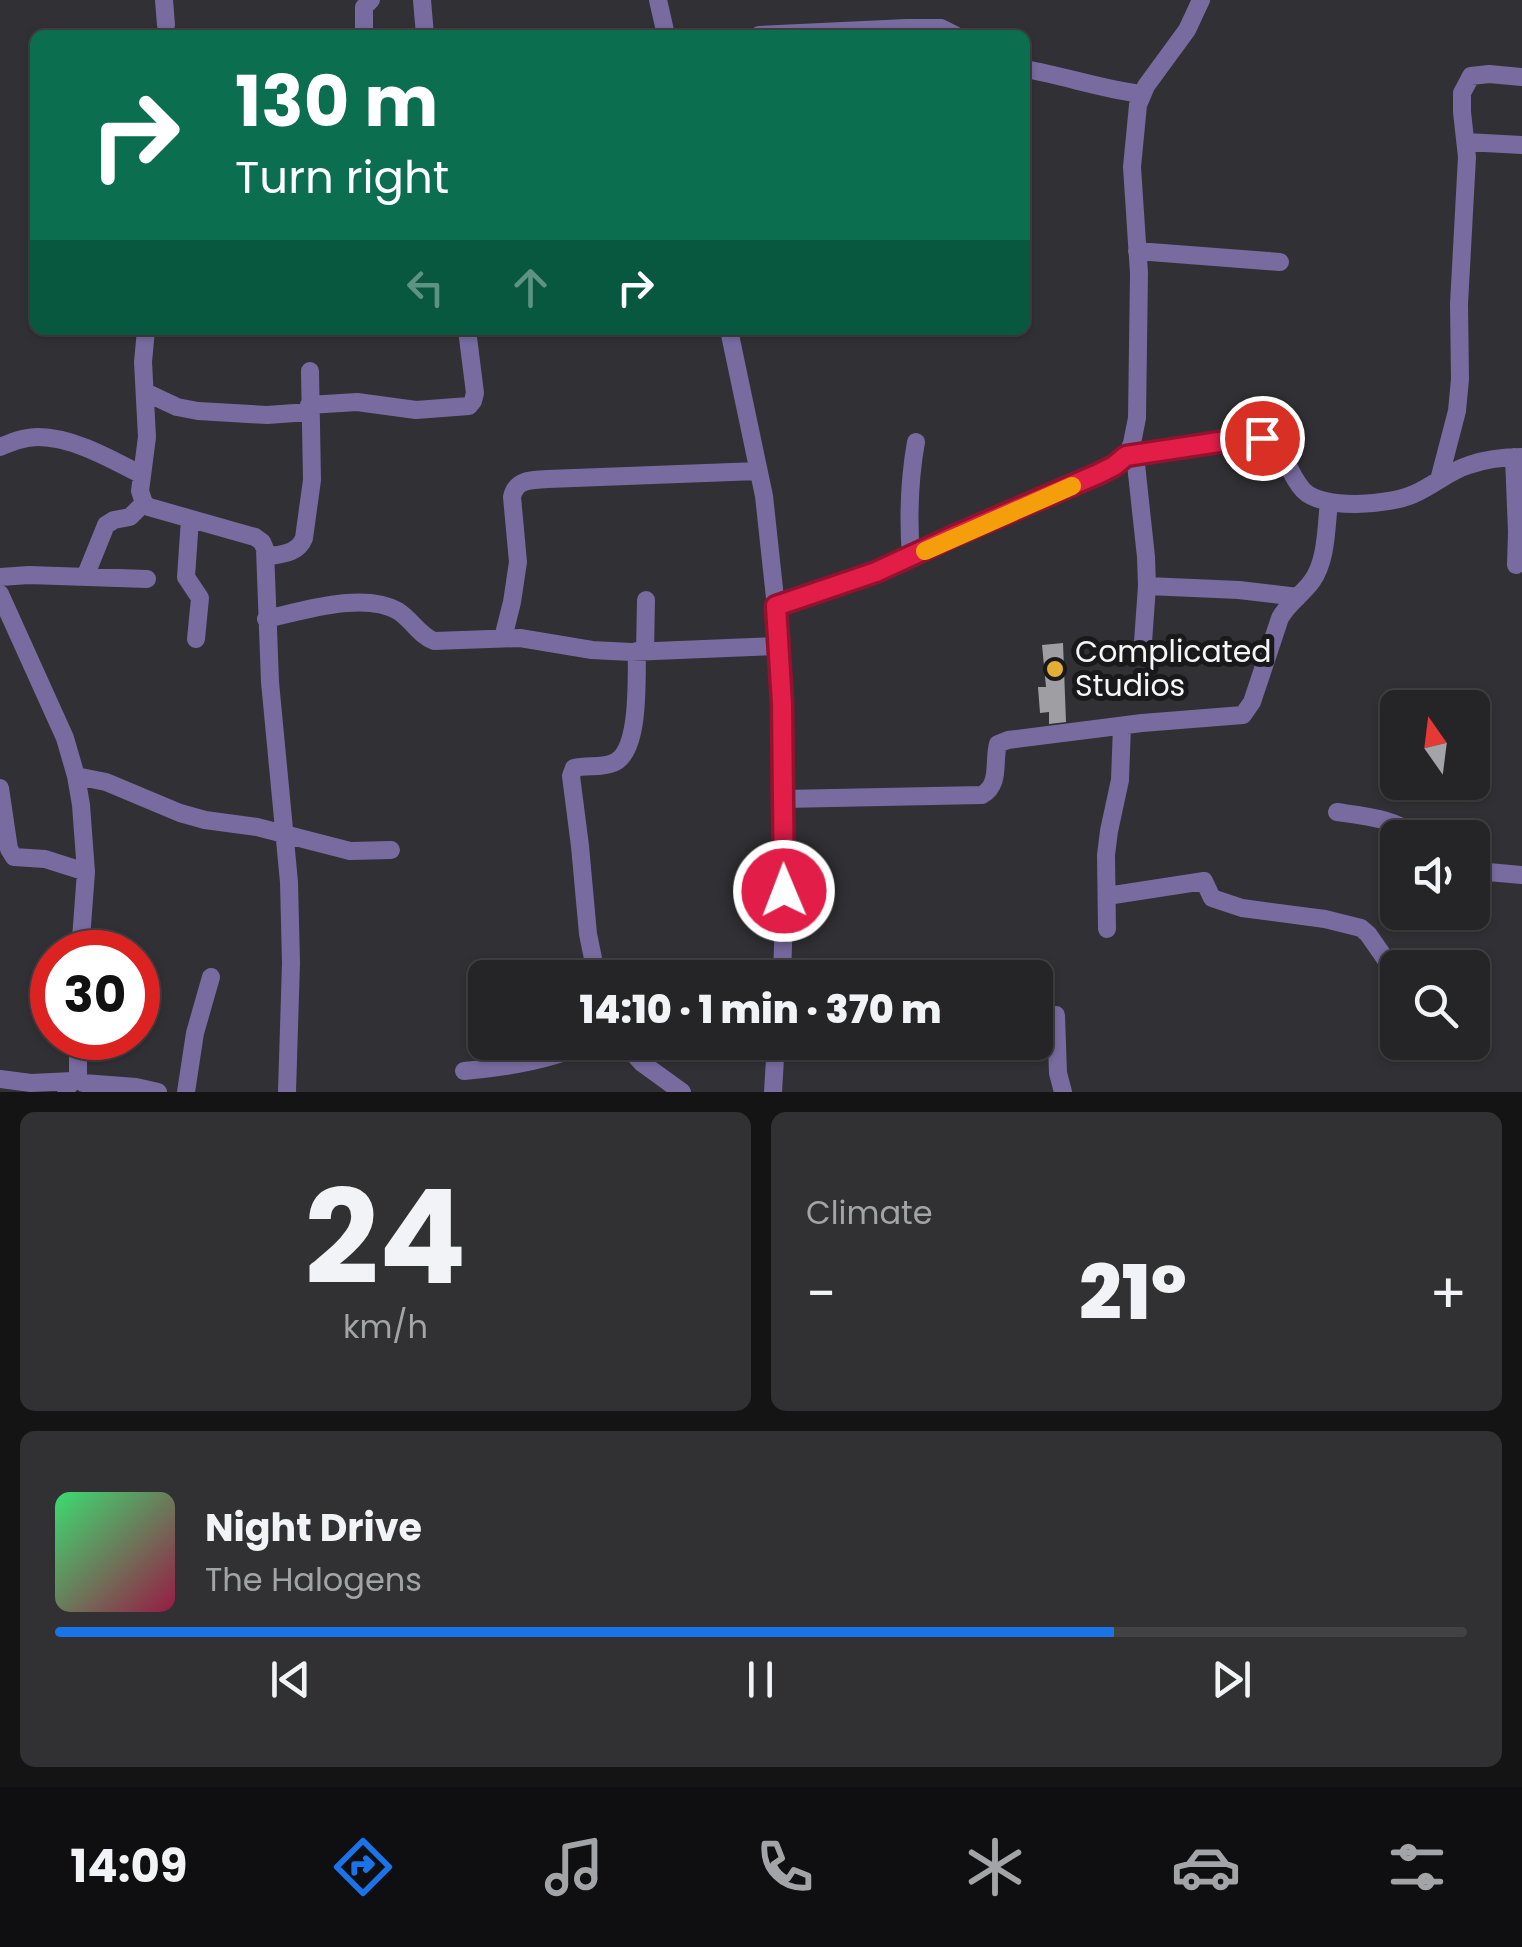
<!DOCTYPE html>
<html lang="en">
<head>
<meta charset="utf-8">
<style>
	:root { --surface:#252427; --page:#313033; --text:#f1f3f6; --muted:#a3a4a7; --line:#424144; --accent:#1a73e8 }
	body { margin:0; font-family:Poppins,sans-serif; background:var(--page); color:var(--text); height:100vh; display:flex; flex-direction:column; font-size:38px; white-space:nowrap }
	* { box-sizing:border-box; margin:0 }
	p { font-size:32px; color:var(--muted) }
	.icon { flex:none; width:55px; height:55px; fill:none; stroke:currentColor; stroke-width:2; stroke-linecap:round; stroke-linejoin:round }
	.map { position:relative; height:1092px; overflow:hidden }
	.drawer { display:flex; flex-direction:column; gap:20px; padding:20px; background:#141415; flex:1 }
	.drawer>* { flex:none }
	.hud { position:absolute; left:30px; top:30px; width:1000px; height:305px; border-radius:15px; box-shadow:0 2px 8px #0004,0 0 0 2px var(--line); background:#0b6e4f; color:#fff; overflow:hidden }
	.needle { width:65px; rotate:346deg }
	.tools { position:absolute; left:1380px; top:690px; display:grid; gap:20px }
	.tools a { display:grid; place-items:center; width:110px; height:110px; border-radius:15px; background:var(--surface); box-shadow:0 2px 8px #0004,0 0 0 2px var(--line); font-size:50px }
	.speed { position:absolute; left:30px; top:930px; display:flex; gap:20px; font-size:50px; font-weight:700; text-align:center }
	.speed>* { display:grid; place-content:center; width:130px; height:130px; border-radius:50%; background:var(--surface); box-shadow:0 2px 8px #0004,0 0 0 2px var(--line); line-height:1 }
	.speed .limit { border:15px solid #d22; background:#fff; color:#111 }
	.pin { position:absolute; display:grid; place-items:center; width:85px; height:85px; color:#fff; margin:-42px; border:5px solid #fff; border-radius:50%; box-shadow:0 2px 10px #0007 }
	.me { position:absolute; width:110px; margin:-55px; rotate:359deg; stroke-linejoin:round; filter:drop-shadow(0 0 8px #0008) }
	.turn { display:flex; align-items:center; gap:35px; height:210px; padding:0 40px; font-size:45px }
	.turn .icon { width:130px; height:130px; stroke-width:2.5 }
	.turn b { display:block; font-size:70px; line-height:85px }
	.lanes { display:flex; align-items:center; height:95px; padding:0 40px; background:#0003; justify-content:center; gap:50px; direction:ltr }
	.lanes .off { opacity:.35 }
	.big { font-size:75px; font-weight:800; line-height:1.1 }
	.drawer .widget { flex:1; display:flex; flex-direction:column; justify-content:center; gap:15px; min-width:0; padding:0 35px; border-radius:15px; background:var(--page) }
	.drawer .dial { align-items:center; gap:0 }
	.dial b { font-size:130px; line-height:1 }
	.song { display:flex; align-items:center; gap:30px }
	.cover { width:120px; height:120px; border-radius:15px; background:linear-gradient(135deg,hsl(140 70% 55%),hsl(340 70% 35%)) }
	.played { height:10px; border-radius:5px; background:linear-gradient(90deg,var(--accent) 75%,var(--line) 75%) }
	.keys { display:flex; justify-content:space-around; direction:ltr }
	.heat { display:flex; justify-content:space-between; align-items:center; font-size:55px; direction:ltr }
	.drawer .tiles { flex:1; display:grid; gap:20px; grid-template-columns:1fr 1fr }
	.widget:last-child { grid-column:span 2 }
	.trip { position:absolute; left:468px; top:960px; width:585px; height:100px; border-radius:15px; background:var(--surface); box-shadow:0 2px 8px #0004,0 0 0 2px var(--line); font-weight:800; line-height:100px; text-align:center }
	.tabs { display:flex; height:160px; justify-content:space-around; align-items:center; background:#0f0e10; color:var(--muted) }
	.tabs .icon { width:70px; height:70px }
	.tabs .current { color:var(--accent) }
	.tabs b { font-size:45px; color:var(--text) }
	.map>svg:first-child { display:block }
	.building { fill:#9f9ea2 }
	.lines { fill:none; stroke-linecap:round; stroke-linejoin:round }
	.minor { stroke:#786ba0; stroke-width:18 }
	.route-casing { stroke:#92132f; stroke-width:25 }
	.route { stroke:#e11d48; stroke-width:18 }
	.slow { stroke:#f59e0b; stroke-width:18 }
	.poi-dot { fill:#e2af34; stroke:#19191a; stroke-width:4 }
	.labels { text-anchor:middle; stroke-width:10; stroke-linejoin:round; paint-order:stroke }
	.poi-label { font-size:30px; fill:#f5f4f7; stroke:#19191a; text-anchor:start }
</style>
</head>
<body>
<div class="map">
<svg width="1522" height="1092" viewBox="0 0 1522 1092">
	<rect width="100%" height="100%" fill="#313034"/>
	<path class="building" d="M1063,643L1066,722L1049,724V712L1040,713L1038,687H1046L1042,645Z"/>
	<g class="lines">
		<path class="minor" d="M164,0L166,25
			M422,0L425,35
			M658,0L666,35
			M364,35V7L371,0
			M759,35L907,28H941L955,35
			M1025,69C1065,76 1102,89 1142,94
			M1466,142L1522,145
			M1137,251L1280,262
			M146,330L143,362L147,437L140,491L144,503L149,507L255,537L262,542L265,549L270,682L289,882L291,963L287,1092
			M729,330L764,496L776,607L783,737L784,914L782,978
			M145,392L177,407L198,411L267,415L309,412
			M309,405L357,402L416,410L469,406L473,401L475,393L467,330
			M0,447C12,442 24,437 38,437C73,437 111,459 142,475
			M1135,455L1146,557L1147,586L1143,642
			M1127,456C1159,452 1252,429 1277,443C1286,459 1291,477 1303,490C1323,511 1390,505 1414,494C1433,486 1449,471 1469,465C1486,459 1504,457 1522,457
			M1514,457L1517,532L1516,565
			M1439,480L1457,411L1460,379L1459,304L1467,157L1462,112V93L1471,76L1489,74L1522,77
			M190,519L186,577L200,598L196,639
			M266,557C281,554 298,554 304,538L312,480L310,371
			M911,557C908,517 909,481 916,442
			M0,577L29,575L147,579
			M85,577L106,525L114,520L130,517L144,503
			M1147,586L1239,590L1298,597
			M0,594L65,738L76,776L81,805L86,872L80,952
			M776,607L876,572L957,535L1097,474L1114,466L1127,456L1132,443L1137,418L1139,273L1132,167L1138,105L1146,86L1187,30L1201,0
			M266,619C302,611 364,591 398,611C412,620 419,635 434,641L520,638L592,650L631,652L777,646
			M503,638L512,602L518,562L512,497C516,479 532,480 548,479L758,471
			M645,651L646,600
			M76,776L106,782L180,813L205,820L257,827L350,851L391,850
			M0,788L9,849L14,857L45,859L86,872
			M783,799L982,795C1001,784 993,762 998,744L1008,740L1142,723L1243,715L1252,702L1280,618C1288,603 1302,595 1312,581C1327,560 1326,527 1329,502
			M1337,812C1372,817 1391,818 1422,838
			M1472,867L1488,872L1522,875
			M1107,896L1204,881L1212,898L1242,908L1325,919L1361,928L1368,934L1398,977
			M1107,929L1106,855L1109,831L1120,780L1122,726
			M597,978L588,934L580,846L571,776L574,768C587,765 602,768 613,763C641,753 636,676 637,651
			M1056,1015L1058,1073L1063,1092
			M623,1042L642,1063L682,1092
			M464,1071C509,1067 550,1060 592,1042
			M0,1079L31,1083L73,1081
			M83,1083L136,1087L158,1092
			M66,1089L78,1075V1038
			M186,1092L195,1033L211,977
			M773,1092L776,1042"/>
	</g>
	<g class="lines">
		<defs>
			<path id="route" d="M784,891L782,704L776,606L876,572L956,535L1098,474L1114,466L1126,456L1239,439L1262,438"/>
		</defs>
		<use href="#route" class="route-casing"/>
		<use href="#route" class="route"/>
		<path class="slow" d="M925,551L1072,486"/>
	</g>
	<circle class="poi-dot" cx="1055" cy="669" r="10"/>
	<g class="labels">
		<g class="poi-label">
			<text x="1075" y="662">Complicated<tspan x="1075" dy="34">Studios</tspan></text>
		</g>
	</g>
</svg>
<div class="tools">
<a><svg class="needle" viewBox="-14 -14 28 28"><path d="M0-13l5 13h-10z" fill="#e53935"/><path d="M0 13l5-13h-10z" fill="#a3a4a7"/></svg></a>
<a><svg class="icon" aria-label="sound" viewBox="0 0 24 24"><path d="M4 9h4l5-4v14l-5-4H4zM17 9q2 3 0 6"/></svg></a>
<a><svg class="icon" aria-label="search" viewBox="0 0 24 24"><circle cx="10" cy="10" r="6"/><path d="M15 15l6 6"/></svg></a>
</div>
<div class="speed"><div class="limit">30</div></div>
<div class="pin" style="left:1262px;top:438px;background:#d93025"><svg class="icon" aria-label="arrive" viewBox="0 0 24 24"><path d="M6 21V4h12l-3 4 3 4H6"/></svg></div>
<svg class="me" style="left:784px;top:891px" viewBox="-20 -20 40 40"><circle r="17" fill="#e11d48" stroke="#fff" stroke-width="3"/><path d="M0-11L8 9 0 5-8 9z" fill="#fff"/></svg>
<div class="trip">14:10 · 1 min · 370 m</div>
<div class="hud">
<div class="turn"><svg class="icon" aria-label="right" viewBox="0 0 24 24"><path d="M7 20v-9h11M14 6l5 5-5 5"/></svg><div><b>130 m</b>Turn right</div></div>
<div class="lanes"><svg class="icon off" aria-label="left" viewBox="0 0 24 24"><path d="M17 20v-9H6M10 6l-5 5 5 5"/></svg><svg class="icon off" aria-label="ahead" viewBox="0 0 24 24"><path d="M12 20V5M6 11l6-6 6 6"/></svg><svg class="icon" aria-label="right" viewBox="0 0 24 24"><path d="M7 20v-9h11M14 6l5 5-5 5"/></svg></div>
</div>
</div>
<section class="drawer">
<div class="tiles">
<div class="widget dial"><b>24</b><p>km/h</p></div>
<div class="widget"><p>Climate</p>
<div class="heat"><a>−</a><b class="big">21°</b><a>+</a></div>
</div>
<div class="widget">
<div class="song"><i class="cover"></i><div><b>Night Drive</b><p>The Halogens</p></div></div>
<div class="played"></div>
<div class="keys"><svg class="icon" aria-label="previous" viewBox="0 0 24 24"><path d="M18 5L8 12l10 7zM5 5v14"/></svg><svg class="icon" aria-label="pause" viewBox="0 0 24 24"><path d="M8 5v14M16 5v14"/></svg><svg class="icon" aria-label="next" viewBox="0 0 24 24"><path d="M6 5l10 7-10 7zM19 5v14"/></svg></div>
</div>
</div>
</section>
<nav class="tabs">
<b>14:09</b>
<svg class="icon current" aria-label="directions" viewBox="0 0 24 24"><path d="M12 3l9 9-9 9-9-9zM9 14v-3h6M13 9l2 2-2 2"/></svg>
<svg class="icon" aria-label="music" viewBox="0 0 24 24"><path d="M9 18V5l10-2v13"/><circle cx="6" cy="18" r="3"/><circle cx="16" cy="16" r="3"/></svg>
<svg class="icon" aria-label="phone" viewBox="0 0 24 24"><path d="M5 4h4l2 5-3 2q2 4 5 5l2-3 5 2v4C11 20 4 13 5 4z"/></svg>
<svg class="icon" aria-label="climate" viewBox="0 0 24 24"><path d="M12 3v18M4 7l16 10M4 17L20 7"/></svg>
<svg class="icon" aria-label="car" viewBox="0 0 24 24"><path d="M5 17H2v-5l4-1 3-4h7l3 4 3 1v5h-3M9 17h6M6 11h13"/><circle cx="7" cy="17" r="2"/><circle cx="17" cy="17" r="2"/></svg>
<svg class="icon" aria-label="filters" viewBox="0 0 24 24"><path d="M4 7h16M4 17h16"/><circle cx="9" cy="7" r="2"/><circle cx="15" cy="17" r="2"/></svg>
</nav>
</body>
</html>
